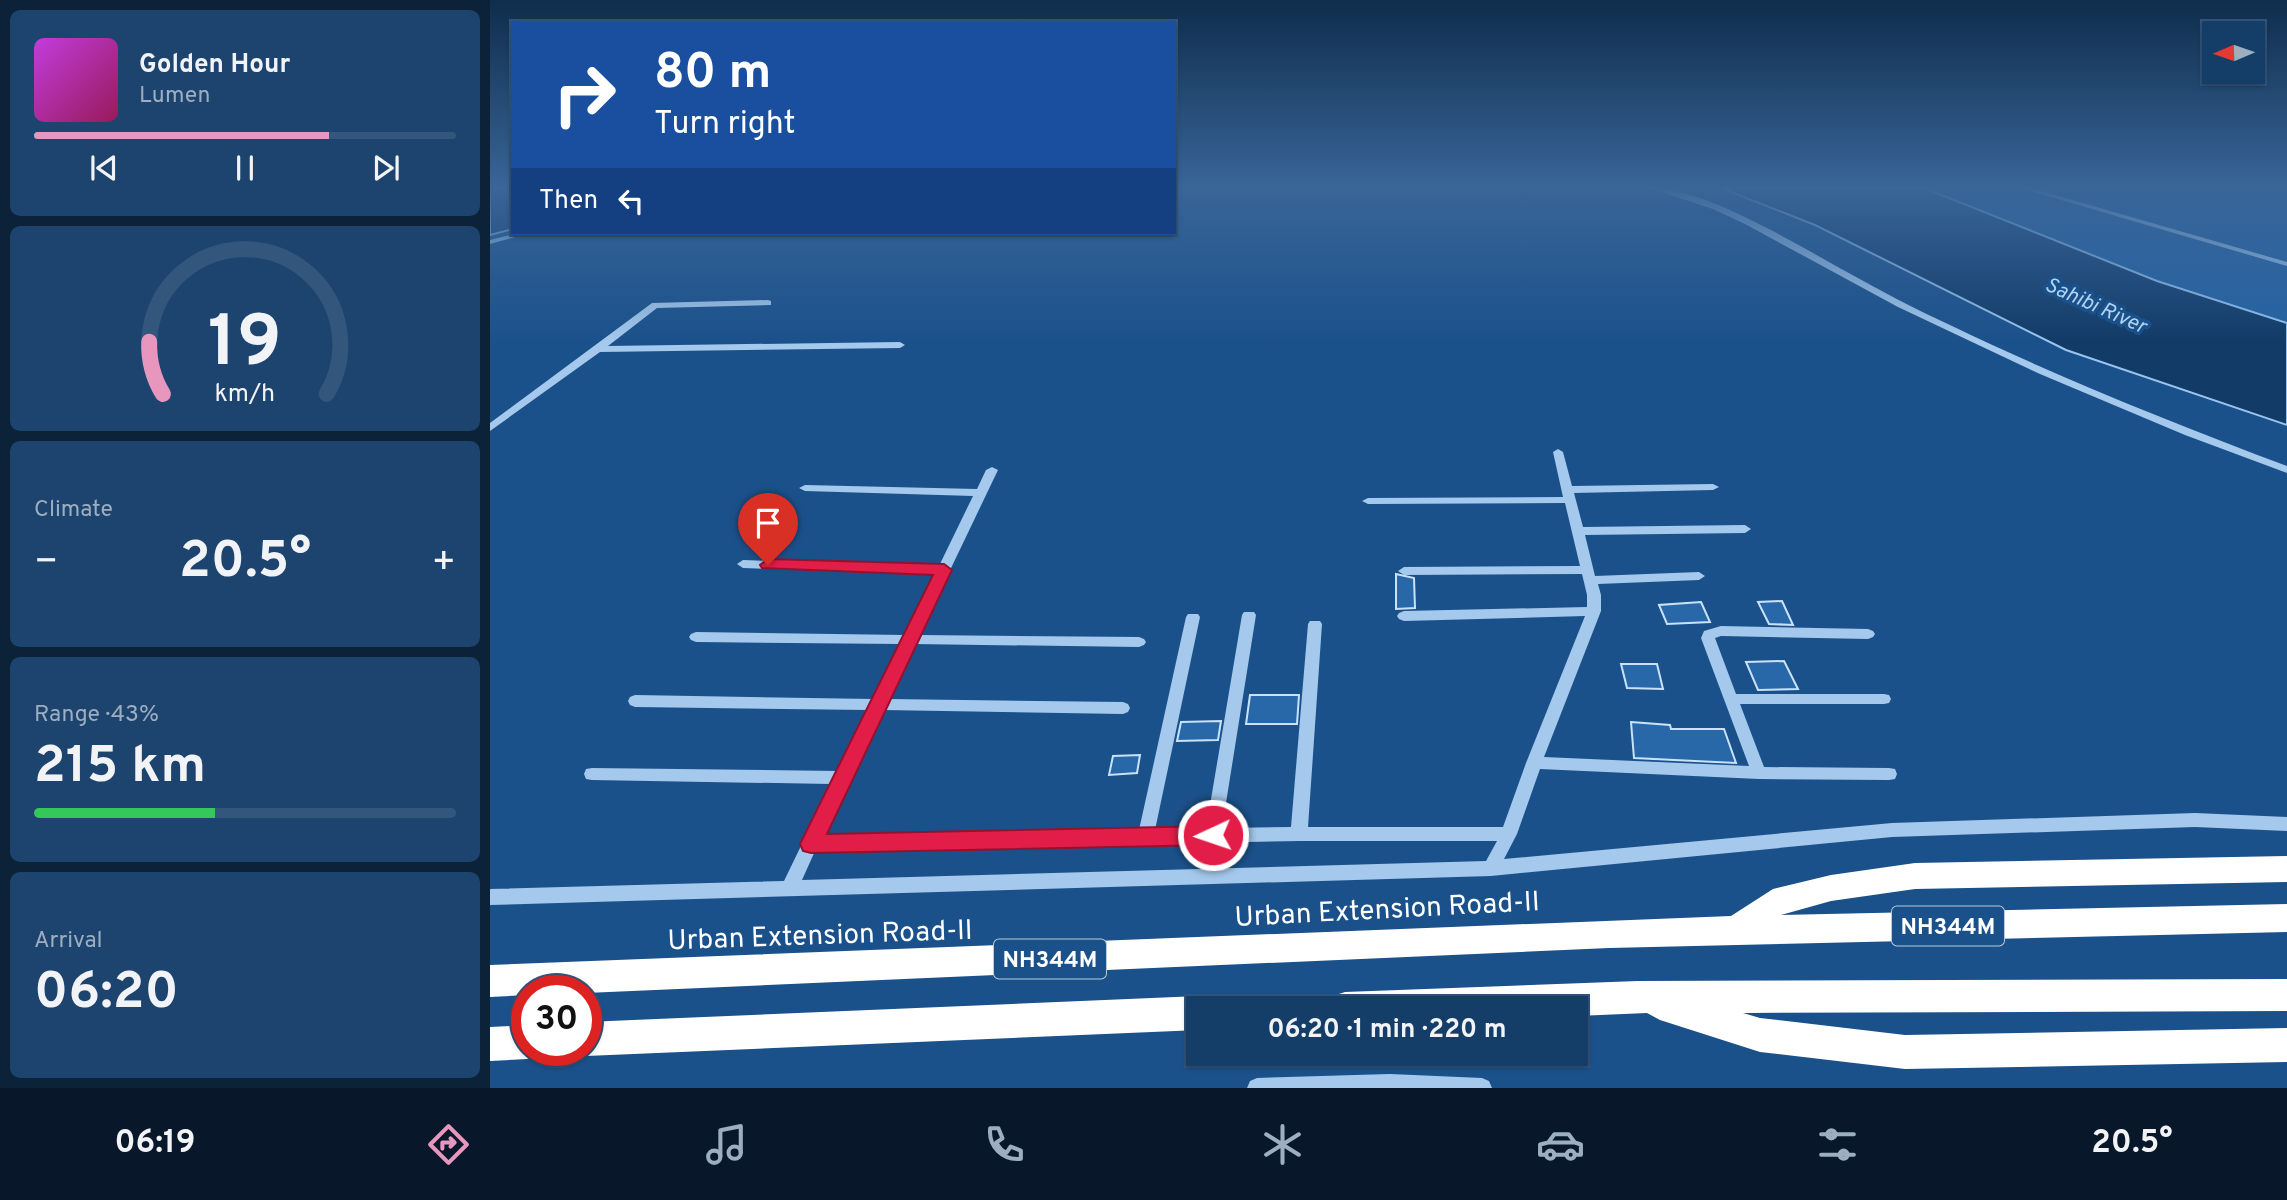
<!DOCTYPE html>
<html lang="en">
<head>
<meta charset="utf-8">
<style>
	:root { --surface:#143d68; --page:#1d446e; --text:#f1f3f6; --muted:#9daec0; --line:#33567c; --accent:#e797bd }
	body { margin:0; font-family:Overpass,sans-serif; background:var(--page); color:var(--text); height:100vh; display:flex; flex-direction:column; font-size:26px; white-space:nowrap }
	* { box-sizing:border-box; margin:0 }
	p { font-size:23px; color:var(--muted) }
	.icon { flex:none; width:38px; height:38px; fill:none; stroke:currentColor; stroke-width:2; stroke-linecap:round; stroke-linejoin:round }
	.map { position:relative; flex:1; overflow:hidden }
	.side { display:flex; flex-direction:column; gap:10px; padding:10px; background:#0b2239; width:490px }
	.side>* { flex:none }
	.banner { position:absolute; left:21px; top:21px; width:665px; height:214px; border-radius:0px; box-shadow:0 2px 5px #0004,0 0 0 2px var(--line); background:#1a4fa0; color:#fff; overflow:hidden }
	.needle { width:46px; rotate:268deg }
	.fabs { position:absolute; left:1712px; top:21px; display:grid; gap:14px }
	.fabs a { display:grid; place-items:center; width:63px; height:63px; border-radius:0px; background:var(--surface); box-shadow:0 2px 5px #0004,0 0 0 2px var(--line); font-size:35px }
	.speed { position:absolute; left:21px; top:975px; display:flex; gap:14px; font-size:35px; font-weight:700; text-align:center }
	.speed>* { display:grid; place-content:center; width:91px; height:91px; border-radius:50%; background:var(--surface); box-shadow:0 2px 5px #0004,0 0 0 2px var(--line); line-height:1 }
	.speed .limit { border:10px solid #d22; background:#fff; color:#111 }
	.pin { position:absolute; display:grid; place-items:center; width:60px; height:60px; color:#fff; margin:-72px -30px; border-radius:50% 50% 50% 0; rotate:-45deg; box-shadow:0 0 7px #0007 }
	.pin .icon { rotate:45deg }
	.me { position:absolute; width:77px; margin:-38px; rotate:267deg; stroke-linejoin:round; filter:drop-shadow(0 0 5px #0008) }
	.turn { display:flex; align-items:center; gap:24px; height:147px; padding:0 28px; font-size:32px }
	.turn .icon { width:91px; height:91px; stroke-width:2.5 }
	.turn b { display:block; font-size:49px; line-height:60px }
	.then { display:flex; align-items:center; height:66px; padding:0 28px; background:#0003; gap:14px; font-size:26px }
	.big { font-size:52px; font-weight:700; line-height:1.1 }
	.side .tile { flex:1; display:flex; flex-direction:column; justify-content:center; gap:10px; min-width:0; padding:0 24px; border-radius:10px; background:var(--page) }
	.side .dial { align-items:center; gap:0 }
	.dial svg { height:182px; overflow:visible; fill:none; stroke:var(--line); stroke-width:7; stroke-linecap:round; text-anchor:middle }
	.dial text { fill:var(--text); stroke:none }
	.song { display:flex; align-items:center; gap:21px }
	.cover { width:84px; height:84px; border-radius:10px; background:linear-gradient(135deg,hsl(290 70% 55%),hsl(330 70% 35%)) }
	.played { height:7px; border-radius:4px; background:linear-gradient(90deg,var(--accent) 70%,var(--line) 70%) }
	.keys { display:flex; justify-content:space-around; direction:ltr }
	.heat { display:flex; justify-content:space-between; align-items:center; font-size:38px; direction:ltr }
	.charge { height:10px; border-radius:5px; background:linear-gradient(90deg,#34c759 43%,var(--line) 0) }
	.trip { position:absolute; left:696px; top:996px; width:402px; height:70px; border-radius:0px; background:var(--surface); box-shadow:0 2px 5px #0004,0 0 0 2px var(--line); font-weight:700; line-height:70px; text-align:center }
	.tab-bar { display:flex; height:112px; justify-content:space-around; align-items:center; background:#08182a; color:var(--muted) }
	.tab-bar .icon { width:49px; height:49px }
	.tab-bar .on { color:var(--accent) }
	.tab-bar b { font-size:32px; color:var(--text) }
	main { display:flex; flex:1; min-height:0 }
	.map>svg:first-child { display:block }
	.green { fill:#2463a3 }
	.water { fill:#123b68; stroke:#98c4ef; stroke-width:2 }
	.building { fill:#2968a8; stroke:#cae2f9; stroke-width:2 }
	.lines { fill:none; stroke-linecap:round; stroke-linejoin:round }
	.minor { fill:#a5c9ed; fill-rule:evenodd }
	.highway { fill:#fff; fill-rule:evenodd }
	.route { fill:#e11d48; stroke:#92132f; stroke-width:2 }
	.labels { text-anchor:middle; stroke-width:7; stroke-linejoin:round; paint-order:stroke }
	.far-water-label { font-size:21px; font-style:italic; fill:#b0d3f4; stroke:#1b518a }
	.shield { fill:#1b518a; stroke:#bbcbdc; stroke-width:2 }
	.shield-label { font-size:23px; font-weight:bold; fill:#fff }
	.near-street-label { font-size:28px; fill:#fff; stroke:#1b518a }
</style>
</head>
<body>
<main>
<section class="side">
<div class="tile">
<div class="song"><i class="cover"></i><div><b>Golden Hour</b><p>Lumen</p></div></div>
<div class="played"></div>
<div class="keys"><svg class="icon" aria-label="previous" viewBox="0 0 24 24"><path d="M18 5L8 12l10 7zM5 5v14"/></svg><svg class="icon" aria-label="pause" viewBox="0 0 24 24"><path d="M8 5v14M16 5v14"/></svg><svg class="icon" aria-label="next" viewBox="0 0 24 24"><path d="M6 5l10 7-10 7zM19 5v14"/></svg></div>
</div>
<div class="tile dial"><svg viewBox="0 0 100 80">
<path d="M14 69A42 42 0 1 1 86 69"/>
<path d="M14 69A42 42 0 0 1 8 46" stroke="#e797bd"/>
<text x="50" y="56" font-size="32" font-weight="700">19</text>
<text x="50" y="72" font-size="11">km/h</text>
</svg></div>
<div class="tile"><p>Climate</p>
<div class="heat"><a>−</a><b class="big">20.5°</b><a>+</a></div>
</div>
<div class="tile"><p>Range · 43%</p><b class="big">215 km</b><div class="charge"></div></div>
<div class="tile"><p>Arrival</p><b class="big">06:20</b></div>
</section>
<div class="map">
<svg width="1797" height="1088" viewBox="0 0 1797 1088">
	<rect width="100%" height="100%" fill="#1b518a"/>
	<path class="green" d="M1434,188H1675L1692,192H1777L1771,188H1797V323L1667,281Z"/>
	<path class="water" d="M0,188H23V229L0,235Z
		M1231,188H1434L1667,281L1797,323V425L1576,350L1325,225Z"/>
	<path class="building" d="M906,574L924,578L925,608L906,609Z
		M1292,601L1303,625L1279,624L1268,602Z
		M1211,602L1220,622L1177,624L1169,605Z
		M1294,661L1308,689L1268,690L1256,662Z
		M1131,664H1167L1173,689L1137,688Z
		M760,695H809L807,724H756Z
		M731,721L728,740L687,741L691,722Z
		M1141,722L1180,725L1181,729H1234L1246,763L1144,758Z
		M650,755L647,773L619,775L623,756Z"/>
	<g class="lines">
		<path class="minor" d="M1159,188C1217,188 1305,244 1357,272C1391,291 1425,309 1460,325C1570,378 1683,423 1797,466V473L1695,435L1550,374L1408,307L1255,224L1223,209Z
			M1530,188H1541L1797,262V266Z
			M28,233H40L0,244V240Z
			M278,300L281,301V305L167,308L118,346L410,342L415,345L410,348L110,352L0,431V423L162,303Z
			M1068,449L1073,452L1082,486L1223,484L1229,487L1223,490L1084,493L1093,527L1255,525L1261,529L1255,533L1095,535L1105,576L1209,572L1215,576L1209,580L1108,584L1111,595V611L1054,757L1259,766L1211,638L1214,631L1231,626L1378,629L1383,631L1385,634L1383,637L1378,639L1231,636L1225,638L1246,694H1394L1399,695L1401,699L1399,703L1394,704H1250L1274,767L1399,768L1405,769L1407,774L1405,779L1399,780L1269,779L1050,769L1027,834L1014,859L1402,823L1705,813L1797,817V831L1705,827L1402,837L1001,876L0,905V889L294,881L341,784L102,780L96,779L94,774L96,769L102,768L348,771L378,710L145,707L140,705L138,701L140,697L145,695L383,699L410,644L206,642L201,640L199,637L201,634L206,632L415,635L445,574L253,568L247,564L253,560L449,566L483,496L315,491L309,488L315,485L487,489L496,470L502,467L508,470L429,635L649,637L654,639L656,642L654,645L649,647L424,644L398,699L633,702L638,704L640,708L638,712L633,714L393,710L332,836L649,830L696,617L698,614H708L710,617L665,830L716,829L752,615L754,612H764L766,615L732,828L801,827L818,624L820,621H830L832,624L818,827H1013L1036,763L1095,616L914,621L909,619L907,616L909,613L914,611L1097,607V595L1092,574L914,575L908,571L914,567L1090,566L1075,503L878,504L872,501L878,498L1073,497L1063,452ZM809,841H1007L996,861L312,880L325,851L650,844L655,846L661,844Z
			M900,1074L992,1078L999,1081L1002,1088H757L760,1081L767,1078Z"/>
		<path class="highway" d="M1797,856V882L1425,889L1341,901L1291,915L1797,904V932L1119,948L96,993V990H37V995L0,997V965L1241,916L1283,889L1341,875L1425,863Z
			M1797,979V1011L1253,1013L1270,1018L1415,1035L1797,1028V1062L1415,1069L1270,1052L1170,1020L1157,1013L1087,1016V1008H838L843,996L855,992L1148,981Z
			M709,996L721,1001L724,1008H709V1030L96,1056L84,1050H96V1022Z
			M37,1025V1050H51L49,1054L37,1059L0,1061V1027Z"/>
	</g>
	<linearGradient id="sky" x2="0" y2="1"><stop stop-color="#0f2d4c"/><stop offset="0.55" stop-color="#396598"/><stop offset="1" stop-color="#396598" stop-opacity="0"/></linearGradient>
	<rect width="1797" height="341" fill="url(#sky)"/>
	<path class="route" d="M278,559L454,564L462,570L337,834L723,826L731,829L734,835L731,842L723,845L321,853L313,851L310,844L443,575L272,568L270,565Z"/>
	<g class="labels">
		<g class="far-water-label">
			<text transform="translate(1606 305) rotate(24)" y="7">Sahibi River</text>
		</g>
		<g class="shield">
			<rect x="1402" y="906.5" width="112" height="39" rx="5"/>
			<rect x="504" y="939.5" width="112" height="39" rx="5"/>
		</g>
		<g class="shield-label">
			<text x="1458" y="934">NH344M</text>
			<text x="560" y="967">NH344M</text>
		</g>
		<g class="near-street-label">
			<text transform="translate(897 908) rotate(-3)" y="10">Urban Extension Road-II</text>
			<text transform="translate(330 934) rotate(-2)" y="10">Urban Extension Road-II</text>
		</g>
	</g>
</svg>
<div class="fabs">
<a><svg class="needle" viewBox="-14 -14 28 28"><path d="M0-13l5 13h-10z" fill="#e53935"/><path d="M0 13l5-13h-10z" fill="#9daec0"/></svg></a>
</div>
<div class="speed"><div class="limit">30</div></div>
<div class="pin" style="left:278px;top:565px;background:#d93025"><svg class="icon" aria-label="arrive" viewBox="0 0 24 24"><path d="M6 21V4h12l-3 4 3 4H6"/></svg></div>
<svg class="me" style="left:723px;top:835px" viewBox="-20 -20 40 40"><circle r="17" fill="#e11d48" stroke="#fff" stroke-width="3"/><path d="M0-11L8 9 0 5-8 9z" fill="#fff"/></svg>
<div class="trip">06:20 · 1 min · 220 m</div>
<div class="banner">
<div class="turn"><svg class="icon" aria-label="right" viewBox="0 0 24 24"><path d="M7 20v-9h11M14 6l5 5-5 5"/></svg><div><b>80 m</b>Turn right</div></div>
<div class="then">Then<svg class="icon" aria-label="left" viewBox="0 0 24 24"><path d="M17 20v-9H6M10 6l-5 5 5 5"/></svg></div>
</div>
</div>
</main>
<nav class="tab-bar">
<b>06:19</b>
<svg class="icon on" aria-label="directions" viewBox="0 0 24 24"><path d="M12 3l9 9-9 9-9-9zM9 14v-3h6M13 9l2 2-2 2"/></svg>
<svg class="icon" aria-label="music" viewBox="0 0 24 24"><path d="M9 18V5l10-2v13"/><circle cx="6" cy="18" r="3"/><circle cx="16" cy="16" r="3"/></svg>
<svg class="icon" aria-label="phone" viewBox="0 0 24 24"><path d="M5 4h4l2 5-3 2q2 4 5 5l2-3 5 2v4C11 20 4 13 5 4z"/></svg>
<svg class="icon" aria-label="climate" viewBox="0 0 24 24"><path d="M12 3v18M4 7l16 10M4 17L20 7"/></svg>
<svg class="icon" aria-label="car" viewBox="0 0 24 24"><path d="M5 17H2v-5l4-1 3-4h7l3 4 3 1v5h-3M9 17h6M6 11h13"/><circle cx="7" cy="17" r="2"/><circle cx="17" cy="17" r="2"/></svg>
<svg class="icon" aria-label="filters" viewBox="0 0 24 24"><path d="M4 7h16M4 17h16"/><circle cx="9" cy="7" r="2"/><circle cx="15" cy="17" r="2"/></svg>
<b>20.5°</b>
</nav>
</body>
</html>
